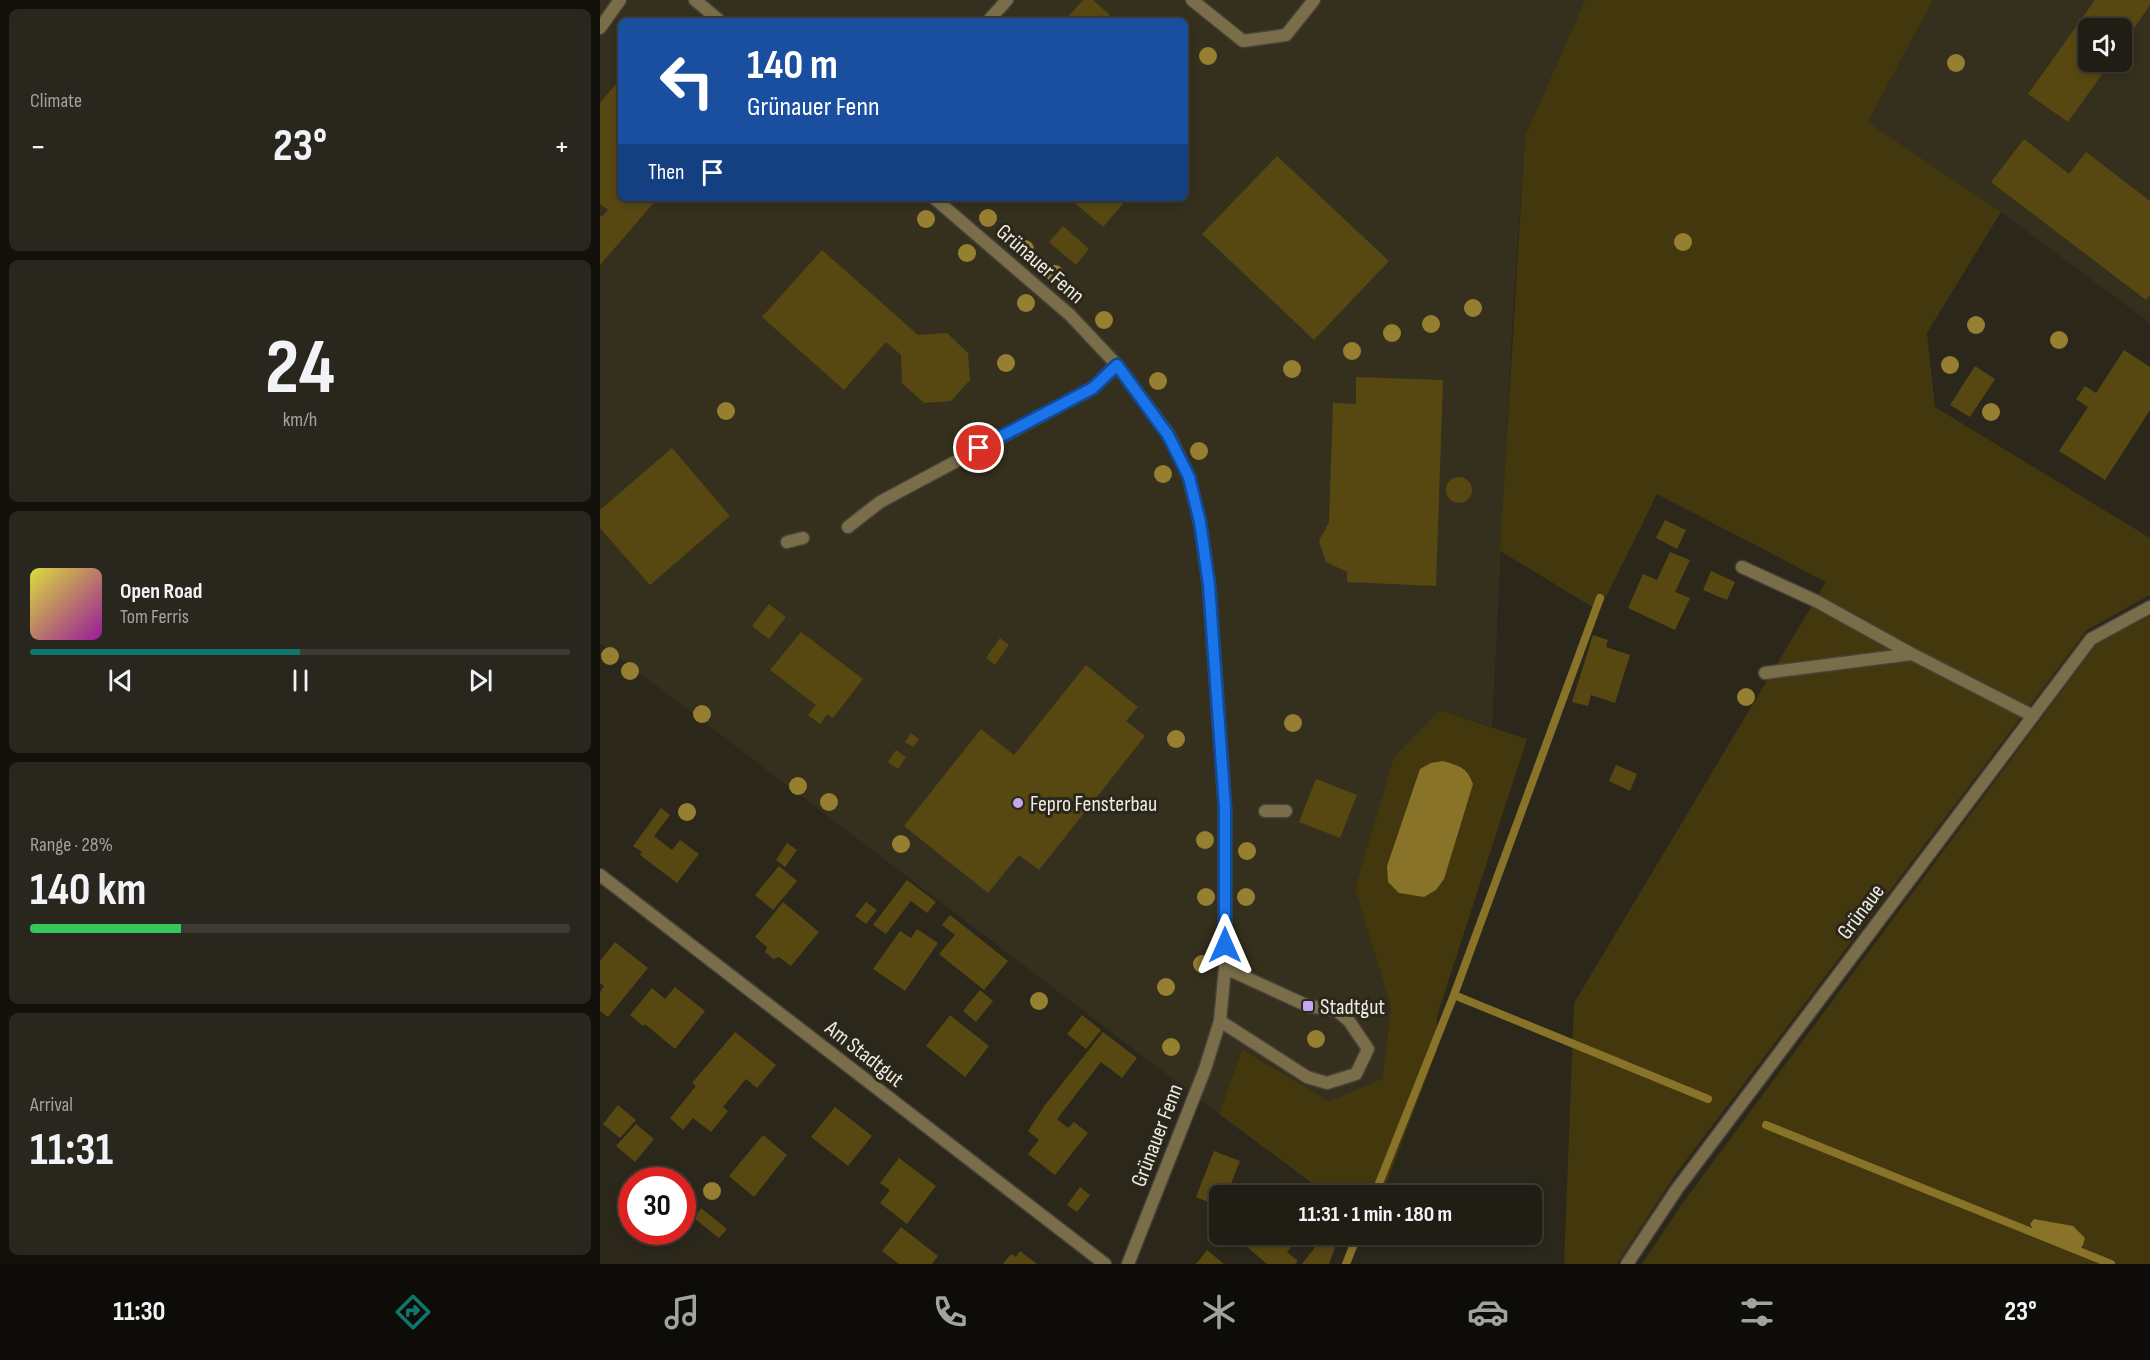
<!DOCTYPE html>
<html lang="en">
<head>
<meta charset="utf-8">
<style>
	:root { --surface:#201d14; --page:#28261d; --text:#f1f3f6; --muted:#a2a2a0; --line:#3d3b34; --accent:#0f766e }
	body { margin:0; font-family:"Sofia Sans Condensed",sans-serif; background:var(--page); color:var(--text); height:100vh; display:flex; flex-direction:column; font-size:22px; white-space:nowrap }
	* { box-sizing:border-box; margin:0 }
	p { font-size:20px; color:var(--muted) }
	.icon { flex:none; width:33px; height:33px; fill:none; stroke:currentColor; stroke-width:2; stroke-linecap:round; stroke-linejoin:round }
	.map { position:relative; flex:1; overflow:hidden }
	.drawer { display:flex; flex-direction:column; gap:9px; padding:9px; background:#12100b; width:600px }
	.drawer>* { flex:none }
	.banner { position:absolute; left:18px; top:18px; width:570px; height:183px; border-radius:9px; box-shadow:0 3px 9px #0003,0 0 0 2px var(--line); background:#1a4fa0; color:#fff; overflow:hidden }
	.tools { position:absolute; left:1478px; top:18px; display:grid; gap:12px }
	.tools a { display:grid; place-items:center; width:54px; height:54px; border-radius:9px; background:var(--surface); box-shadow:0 3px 9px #0003,0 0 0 2px var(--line); font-size:30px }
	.speed { position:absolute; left:18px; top:1167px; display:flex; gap:12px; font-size:30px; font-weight:700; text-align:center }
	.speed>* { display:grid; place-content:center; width:78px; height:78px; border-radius:50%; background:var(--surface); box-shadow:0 3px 9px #0003,0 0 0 2px var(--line); line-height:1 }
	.speed .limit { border:9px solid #d22; background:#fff; color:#111 }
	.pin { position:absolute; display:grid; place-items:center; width:51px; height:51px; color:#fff; margin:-26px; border:3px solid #fff; border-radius:50%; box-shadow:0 2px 6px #0007 }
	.me { position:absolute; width:66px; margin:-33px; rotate:0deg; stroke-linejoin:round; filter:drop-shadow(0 0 4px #0008) }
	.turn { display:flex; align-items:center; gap:21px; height:126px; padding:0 30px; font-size:27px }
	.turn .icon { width:78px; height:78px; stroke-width:2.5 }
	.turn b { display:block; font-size:42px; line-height:51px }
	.then { display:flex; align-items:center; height:57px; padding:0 30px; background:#0003; gap:12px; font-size:22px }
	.big { font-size:45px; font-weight:700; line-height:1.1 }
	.drawer .widget { flex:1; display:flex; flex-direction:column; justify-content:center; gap:9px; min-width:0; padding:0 21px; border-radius:9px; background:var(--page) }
	.drawer .dial { align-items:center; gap:0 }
	.dial b { font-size:78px; line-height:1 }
	.song { display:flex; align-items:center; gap:18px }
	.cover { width:72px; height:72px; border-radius:9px; background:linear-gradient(135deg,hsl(60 70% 55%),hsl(300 70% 35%)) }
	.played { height:6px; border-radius:3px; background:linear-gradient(90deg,var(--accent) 50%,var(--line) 50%) }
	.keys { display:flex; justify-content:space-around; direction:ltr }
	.heat { display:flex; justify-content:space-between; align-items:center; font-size:33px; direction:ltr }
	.charge { height:9px; border-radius:4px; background:linear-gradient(90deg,#34c759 28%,var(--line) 0) }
	.trip { position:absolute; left:609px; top:1185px; width:333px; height:60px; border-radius:9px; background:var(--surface); box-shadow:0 3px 9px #0003,0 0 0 2px var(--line); font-weight:700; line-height:60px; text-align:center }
	.menu { display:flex; height:96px; justify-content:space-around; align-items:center; background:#0d0c08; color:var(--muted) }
	.menu .icon { width:42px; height:42px }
	.menu .current { color:var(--accent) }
	.menu b { font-size:27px; color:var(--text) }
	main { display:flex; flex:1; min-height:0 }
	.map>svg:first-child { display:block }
	.built { fill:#352f1d; fill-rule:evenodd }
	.green { fill:#43370d }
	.water { fill:#897328 }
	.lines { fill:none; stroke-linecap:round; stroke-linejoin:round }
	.stream { stroke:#897328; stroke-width:8 }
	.building { fill:#574812 }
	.service-casing { stroke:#464237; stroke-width:15 }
	.minor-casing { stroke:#464237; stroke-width:15 }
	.service { stroke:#7a6e4a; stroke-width:12 }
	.minor { stroke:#7a6e4a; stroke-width:12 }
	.tree { fill:#967f30 }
	.route-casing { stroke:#114b97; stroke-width:15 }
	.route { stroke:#1a73e8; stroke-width:10 }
	.poi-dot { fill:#c4a7f1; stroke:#2b271b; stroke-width:2 }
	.labels { text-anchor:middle; stroke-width:6; stroke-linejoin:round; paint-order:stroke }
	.street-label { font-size:22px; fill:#edebe3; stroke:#2b271b }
	.poi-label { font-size:22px; fill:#edebe3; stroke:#2b271b; text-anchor:start }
</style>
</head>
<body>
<main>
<section class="drawer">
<div class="widget"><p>Climate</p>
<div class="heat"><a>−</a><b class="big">23°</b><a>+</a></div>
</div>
<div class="widget dial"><b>24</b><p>km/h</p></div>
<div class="widget">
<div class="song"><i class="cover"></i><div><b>Open Road</b><p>Tom Ferris</p></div></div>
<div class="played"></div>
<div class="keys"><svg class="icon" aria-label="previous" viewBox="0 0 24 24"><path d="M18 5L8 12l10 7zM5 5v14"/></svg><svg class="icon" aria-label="pause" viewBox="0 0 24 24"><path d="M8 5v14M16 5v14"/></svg><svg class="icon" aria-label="next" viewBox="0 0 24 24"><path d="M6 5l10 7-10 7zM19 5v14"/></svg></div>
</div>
<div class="widget"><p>Range · 28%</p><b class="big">140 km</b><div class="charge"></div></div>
<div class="widget"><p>Arrival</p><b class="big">11:31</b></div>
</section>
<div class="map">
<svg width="1550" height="1264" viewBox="0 0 1550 1264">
	<rect width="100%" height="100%" fill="#2b271b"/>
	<path class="built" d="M0,0H985L925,136L913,313L892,727L840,710L755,889L791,1008L782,1079L729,1101L642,1049L619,1114L0,643ZM21,21H585V198H21Z
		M1333,0H1550V323L1401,212L1268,122ZM1488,28H1521V62H1488Z"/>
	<path class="green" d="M985,0H1333L1268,122L1401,212L1327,333L1335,407L1550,538V595L1487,630L1075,1175L1017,1264H964L974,1003L1226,582L1057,494L999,611L900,551L925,136Z
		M1550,616V1264H1042L1082,1204L1498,642Z
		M840,710L927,739L837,1016V1050L782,1195H728L619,1114L642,1049L729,1101L782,1079L791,1008L755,889L794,757Z"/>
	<path class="water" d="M843,761C859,766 867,767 873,784L844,879L836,890L824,897L799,893L788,882L787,866L820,769L831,763Z
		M1434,1219L1473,1226L1485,1238L1483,1245L1479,1251L1436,1234L1430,1224Z"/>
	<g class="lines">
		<path class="stream" d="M854,995L1108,1099
			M1166,1125L1511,1264
			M774,1196L854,995L1000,598
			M746,1264L758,1234"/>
	</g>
	<path class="building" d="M483,0H493L510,15L505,21H464Z
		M1495,0H1550V5L1521,47V28H1488V62H1511L1468,122L1428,94Z
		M21,78V198H58L0,265V215L2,217L8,210L0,204V103Z
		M1424,139L1469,174L1486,152L1550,201V295L1546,300L1391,182Z
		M677,156L789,261L714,340L602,234Z
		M469,198H528L503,227Z
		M463,226L489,249L476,265L449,242Z
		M222,250L318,335L347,333L368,353L370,380L351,401L324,403L302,383L301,355L286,342L244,390L162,317Z
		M1524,350L1550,367V410L1505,480L1459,451L1488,407L1476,399L1485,386L1496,393Z
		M1375,366L1395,379L1370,417L1350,405Z
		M756,377L843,380L836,586L747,582V572L726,562L719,541L729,522L733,403L756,404Z
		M72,448L130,516L50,585L0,528V510Z
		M846 490a13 13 0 1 1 26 0a13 13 0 1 1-26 0Z
		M1065,520L1086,530L1077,549L1056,538Z
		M1070,552L1090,560L1075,592L1090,598L1075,630L1028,608L1043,574L1057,580Z
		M1111,571L1135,582L1127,600L1103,590Z
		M169,604L186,617L169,639L152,626Z
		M201,632L263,679L233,718L227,714L220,724L208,715L216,705L170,670Z
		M993,635L1008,640L1006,647L1030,655L1015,703L991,695L988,706L972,702Z
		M400,638L409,645L395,665L386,658Z
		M486,665L538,707L526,721L545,736L439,870L419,855L388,893L304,826L381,729L414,755Z
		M311,733L319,739L313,747L305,742Z
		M296,750L306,757L298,769L288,762Z
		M1016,765L1037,774L1030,791L1009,781Z
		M716,779L757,795L740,838L699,822Z
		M61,808L70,815L54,836L72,850L80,840L99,854L77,883L40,855L42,852L33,846Z
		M187,843L197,850L185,867L176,860Z
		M179,866L197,881L173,910L155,895Z
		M307,880L336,902L327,913L311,901L286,934L273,925Z
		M183,902L219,932L191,966L179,957L173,959L165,952L167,947L155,937Z
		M266,902L277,910L266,924L255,916Z
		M350,915L408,961L384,990L339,954L355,935L342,925Z
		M317,929L338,943L305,991L273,969L300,931L311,938Z
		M15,942L48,968L8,1017L0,1011V992L4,986L0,983V961Z
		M75,987L105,1011L75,1049L45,1024L43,1026L30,1015L52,988L65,999Z
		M380,990L393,1001L376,1022L363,1011Z
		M350,1015L389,1046L365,1077L326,1046Z
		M482,1015L501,1030L486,1049L467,1034Z
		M135,1032L176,1065L157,1088L146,1079L123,1107L128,1111L111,1132L93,1118L83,1130L70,1118L96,1086L92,1083Z
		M503,1032L537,1058L522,1078L501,1062L457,1119L468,1128L474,1122L488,1133L455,1175L428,1154L439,1140L428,1131L445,1105Z
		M18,1105L36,1120L20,1138L3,1124Z
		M235,1107L272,1136L248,1166L211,1137Z
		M36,1124L54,1139L35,1162L16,1146Z
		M163,1135L187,1155L154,1197L129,1176Z
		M614,1151L640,1161L626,1196H620V1207L596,1197Z
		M299,1158L336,1186L307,1224L280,1203L290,1190L280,1183Z
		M480,1187L490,1195L477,1212L467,1205Z
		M101,1208L127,1229L119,1238L94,1218Z
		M301,1227L338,1256L332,1264H299L282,1251Z
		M632,1234H701L687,1252L698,1261L695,1264H667Z
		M723,1237L735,1247L729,1264H702Z
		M607,1250L624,1264H596Z
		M420,1251L437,1264H403L411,1254L416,1257Z"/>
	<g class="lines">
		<defs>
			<path id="service" d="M592,0L643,41L686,35L714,0
				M388,21L407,0
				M187,542L203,538
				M1142,567L1216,601L1312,654L1433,716
				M1165,673L1312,654
				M665,811H686"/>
			<path id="minor" d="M95,0L120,21
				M0,28L20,0
				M334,198L470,315L517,365L569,435L589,477L600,523L609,585L625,808V968L620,1021L605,1069L528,1264
				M248,527L280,502L493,388L517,365
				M0,875L505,1264
				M620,1021L707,1077L727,1083L756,1074L768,1049L749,1021L736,1010L708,1006L625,968
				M1027,1264L1077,1189L1491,639L1550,607"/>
		</defs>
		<use href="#service" class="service-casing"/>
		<use href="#minor" class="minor-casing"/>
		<use href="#service" class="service"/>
		<use href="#minor" class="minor"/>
	</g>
	<g class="tree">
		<circle cx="608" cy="56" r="9"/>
		<circle cx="1356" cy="63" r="9"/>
		<circle cx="388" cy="218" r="9"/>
		<circle cx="326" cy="219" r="9"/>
		<circle cx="1083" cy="242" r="9"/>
		<circle cx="425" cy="249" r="9"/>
		<circle cx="367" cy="253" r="9"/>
		<circle cx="455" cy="274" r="9"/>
		<circle cx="426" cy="303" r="9"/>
		<circle cx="873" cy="308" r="9"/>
		<circle cx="504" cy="320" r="9"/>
		<circle cx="831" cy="324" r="9"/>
		<circle cx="1376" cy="325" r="9"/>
		<circle cx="792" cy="333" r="9"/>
		<circle cx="1459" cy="340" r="9"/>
		<circle cx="752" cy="351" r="9"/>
		<circle cx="406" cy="363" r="9"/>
		<circle cx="1350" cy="365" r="9"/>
		<circle cx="692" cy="369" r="9"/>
		<circle cx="558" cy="381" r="9"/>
		<circle cx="126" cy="411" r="9"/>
		<circle cx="1391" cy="412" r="9"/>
		<circle cx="599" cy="451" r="9"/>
		<circle cx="563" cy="474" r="9"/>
		<circle cx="10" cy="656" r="9"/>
		<circle cx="30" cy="671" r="9"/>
		<circle cx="1146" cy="697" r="9"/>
		<circle cx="102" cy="714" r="9"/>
		<circle cx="693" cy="723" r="9"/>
		<circle cx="576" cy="739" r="9"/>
		<circle cx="198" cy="786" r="9"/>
		<circle cx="229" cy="802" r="9"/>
		<circle cx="87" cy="812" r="9"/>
		<circle cx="605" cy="840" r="9"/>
		<circle cx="301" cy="844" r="9"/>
		<circle cx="647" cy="851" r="9"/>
		<circle cx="606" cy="897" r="9"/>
		<circle cx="646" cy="897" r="9"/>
		<circle cx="602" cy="964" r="9"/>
		<circle cx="566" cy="987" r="9"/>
		<circle cx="439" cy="1001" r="9"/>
		<circle cx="716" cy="1039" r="9"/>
		<circle cx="571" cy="1047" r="9"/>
		<circle cx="112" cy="1191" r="9"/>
	</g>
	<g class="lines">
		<defs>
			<path id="route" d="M379,448L493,388L517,365L568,435L589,477L600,522L609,585L625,808V945"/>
		</defs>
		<use href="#route" class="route-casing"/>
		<use href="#route" class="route"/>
	</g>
	<g class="poi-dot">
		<circle cx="418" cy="803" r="6"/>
		<rect x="702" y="1000" width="12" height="12" rx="3"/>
	</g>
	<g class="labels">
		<g class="street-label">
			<text transform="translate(441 263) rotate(41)" y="8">Grünauer Fenn</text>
			<text transform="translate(1260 911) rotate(-53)" y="8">Grünaue</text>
			<text transform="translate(265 1053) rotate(38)" y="8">Am Stadtgut</text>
			<text transform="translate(556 1135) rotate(-69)" y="8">Grünauer Fenn</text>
		</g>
		<g class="poi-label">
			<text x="430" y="811">Fepro Fensterbau</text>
			<text x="720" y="1014">Stadtgut</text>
		</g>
	</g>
</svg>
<div class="tools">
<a><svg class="icon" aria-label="sound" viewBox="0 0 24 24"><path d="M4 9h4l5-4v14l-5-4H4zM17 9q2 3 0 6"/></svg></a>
</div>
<div class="speed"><div class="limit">30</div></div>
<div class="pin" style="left:379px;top:448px;background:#d93025"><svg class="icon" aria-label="arrive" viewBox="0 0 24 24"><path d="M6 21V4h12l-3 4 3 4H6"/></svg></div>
<svg class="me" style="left:625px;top:945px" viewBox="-20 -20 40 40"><path d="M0-17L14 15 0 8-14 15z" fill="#1a73e8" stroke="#fff" stroke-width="4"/></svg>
<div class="trip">11:31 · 1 min · 180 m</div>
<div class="banner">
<div class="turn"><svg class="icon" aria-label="left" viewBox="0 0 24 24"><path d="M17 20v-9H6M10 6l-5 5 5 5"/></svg><div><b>140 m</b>Grünauer Fenn</div></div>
<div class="then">Then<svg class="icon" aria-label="arrive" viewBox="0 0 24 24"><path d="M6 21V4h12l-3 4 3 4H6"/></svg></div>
</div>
</div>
</main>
<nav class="menu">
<b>11:30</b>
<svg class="icon current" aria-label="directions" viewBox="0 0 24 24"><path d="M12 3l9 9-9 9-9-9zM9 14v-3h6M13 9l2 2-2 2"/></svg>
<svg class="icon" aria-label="music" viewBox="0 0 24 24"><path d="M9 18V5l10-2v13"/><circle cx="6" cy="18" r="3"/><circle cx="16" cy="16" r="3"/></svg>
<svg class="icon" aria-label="phone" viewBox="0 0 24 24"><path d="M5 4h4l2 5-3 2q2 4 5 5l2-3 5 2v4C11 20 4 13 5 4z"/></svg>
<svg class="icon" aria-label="climate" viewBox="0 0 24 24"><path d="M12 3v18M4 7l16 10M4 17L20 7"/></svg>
<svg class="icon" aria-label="car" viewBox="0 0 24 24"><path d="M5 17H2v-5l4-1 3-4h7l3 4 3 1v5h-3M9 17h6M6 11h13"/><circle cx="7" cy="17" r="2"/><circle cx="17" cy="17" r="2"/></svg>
<svg class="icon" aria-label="filters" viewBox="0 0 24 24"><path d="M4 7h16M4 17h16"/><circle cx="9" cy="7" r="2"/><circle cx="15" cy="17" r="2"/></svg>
<b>23°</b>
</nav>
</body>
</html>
